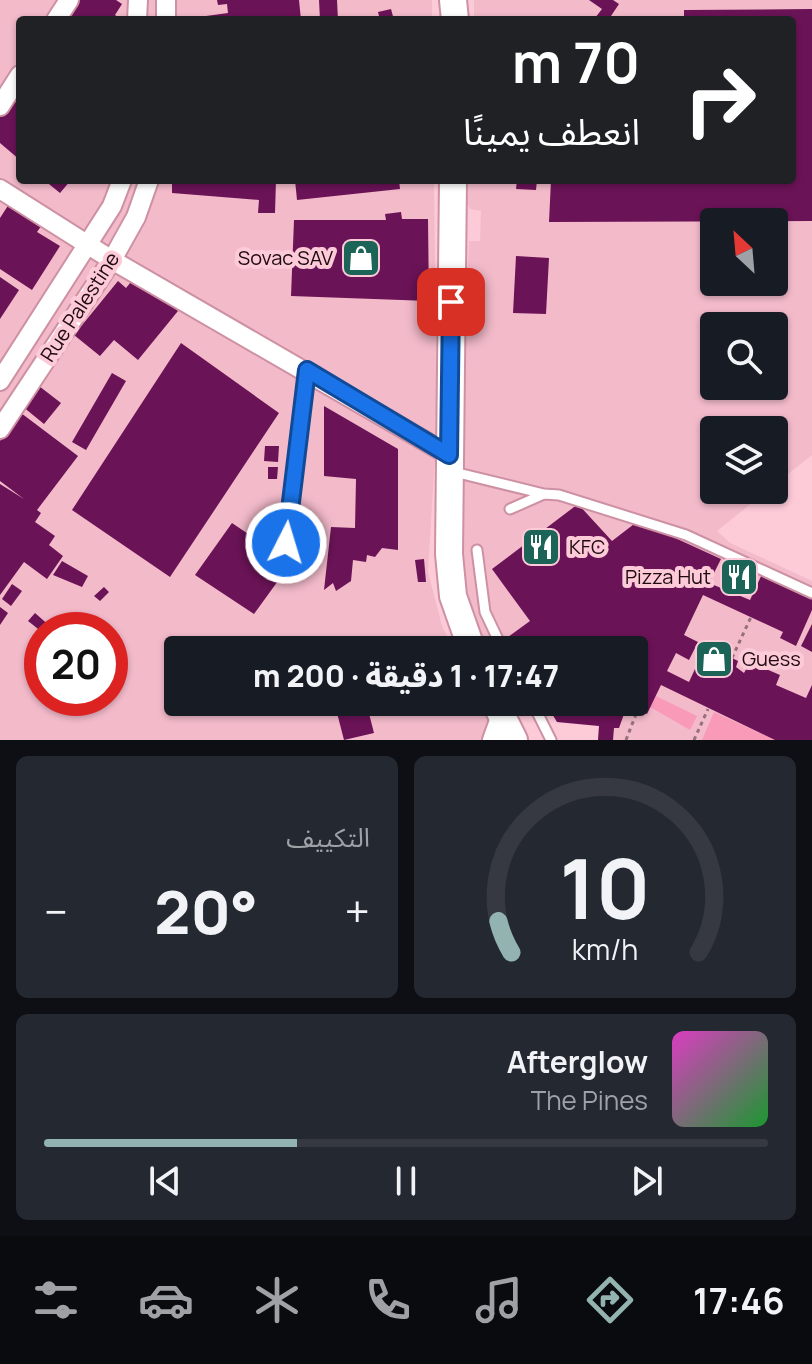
<!DOCTYPE html>
<html lang="ar">
<head>
<meta charset="utf-8">
<style>
	:root { --surface:#171b24; --page:#242831; --text:#f1f3f6; --muted:#9ea1a6; --line:#363941; --accent:#92b3af }
	body { margin:0; font-family:Manrope,"Noto Sans Arabic",sans-serif; background:var(--page); color:var(--text); direction:rtl; height:100vh; display:flex; flex-direction:column; font-size:30px; white-space:nowrap }
	* { box-sizing:border-box; margin:0 }
	p { font-size:26px; color:var(--muted) }
	.icon { flex:none; width:44px; height:44px; fill:none; stroke:currentColor; stroke-width:2; stroke-linecap:round; stroke-linejoin:round }
	.map { position:relative; height:740px; overflow:hidden; direction:ltr }
	.sheet { display:flex; flex-direction:column; gap:16px; padding:16px; background:#0d0f14; flex:1 }
	.sheet>* { flex:none }
	.banner { position:absolute; left:16px; top:16px; width:780px; height:168px; border-radius:8px; box-shadow:0 2px 6px #0004; direction:rtl; background:#202124; color:#fff; overflow:hidden }
	.needle { width:52px; rotate:334deg }
	.tools { position:absolute; left:700px; top:208px; display:grid; gap:16px }
	.tools a { display:grid; place-items:center; width:88px; height:88px; border-radius:8px; background:var(--surface); box-shadow:0 2px 6px #0004; font-size:40px }
	.speed { position:absolute; left:24px; top:612px; display:flex; gap:16px; font-size:40px; font-weight:700; text-align:center }
	.speed>* { display:grid; place-content:center; width:104px; height:104px; border-radius:50%; background:var(--surface); box-shadow:0 2px 6px #0004; line-height:1 }
	.speed .limit { border:12px solid #d22; background:#fff; color:#111 }
	.pin { position:absolute; display:grid; place-items:center; width:68px; height:68px; color:#fff; margin:-34px; border-radius:16px; box-shadow:0 4px 12px #0006 }
	.me { position:absolute; width:88px; margin:-44px; rotate:5deg; stroke-linejoin:round; filter:drop-shadow(0 0 6px #0008) }
	.turn { display:flex; align-items:center; gap:28px; height:168px; padding:0 24px; font-size:36px }
	.turn .icon { width:104px; height:104px; stroke-width:2.5 }
	.turn b { display:block; font-size:56px; line-height:68px }
	.big { font-size:60px; font-weight:800; line-height:1.1 }
	.sheet .card { flex:1; display:flex; flex-direction:column; justify-content:center; gap:12px; min-width:0; padding:0 28px; border-radius:12px; background:var(--page) }
	.sheet .dial { align-items:center; gap:0 }
	.dial svg { height:208px; overflow:visible; fill:none; stroke:var(--line); stroke-width:7; stroke-linecap:round; text-anchor:middle }
	.dial text { fill:var(--text); stroke:none }
	.song { display:flex; align-items:center; gap:24px }
	.cover { width:96px; height:96px; border-radius:12px; background:linear-gradient(135deg,hsl(310 70% 55%),hsl(130 70% 35%)) }
	.played { height:8px; border-radius:4px; background:linear-gradient(90deg,var(--accent) 35%,var(--line) 35%) }
	.keys { display:flex; justify-content:space-around; direction:ltr }
	.heat { display:flex; justify-content:space-between; align-items:center; font-size:44px; direction:ltr }
	.sheet .tiles { flex:1; display:grid; gap:16px; grid-template-columns:1fr 1fr }
	.card:last-child { grid-column:span 2 }
	.trip { position:absolute; left:164px; top:636px; width:484px; height:80px; border-radius:8px; background:var(--surface); box-shadow:0 2px 6px #0004; font-weight:800; line-height:80px; text-align:center; direction:rtl }
	.tabs { display:flex; height:128px; justify-content:space-around; align-items:center; background:#090b0e; color:var(--muted) }
	.tabs .icon { width:56px; height:56px }
	.tabs .active { color:var(--accent) }
	.tabs b { font-size:36px; color:var(--text) }
	.map>svg:first-child { display:block }
	.built { fill:#f3baca; fill-rule:evenodd }
	.green { fill:#fa9ab9 }
	.building { fill:#6b1357 }
	.lines { fill:none; stroke-linecap:round; stroke-linejoin:round }
	.service-casing { stroke:#cd91a3; stroke-width:13 }
	.minor-casing { stroke:#cd91a3; stroke-width:22 }
	.secondary-casing { stroke:#cd91a3; stroke-width:30 }
	.path { stroke:#95707b; stroke-width:3; stroke-dasharray:4 4; stroke-linecap:butt }
	.service { stroke:#fff; stroke-width:9 }
	.minor { stroke:#fff; stroke-width:18 }
	.secondary { stroke:#fff; stroke-width:26 }
	.route-casing { stroke:#114b97; stroke-width:20 }
	.route { stroke:#1a73e8; stroke-width:14 }
	.labels { text-anchor:middle; stroke-width:8; stroke-linejoin:round; paint-order:stroke }
	.poi-label { font-size:20px; fill:#1f0a11; stroke:#fdcad8; text-anchor:end }
	.street-label { font-size:20px; fill:#1f0a11; stroke:#fdcad8 }
</style>
</head>
<body>
<div class="map">
<svg width="812" height="740" viewBox="0 0 812 740">
	<rect width="100%" height="100%" fill="#fdcad8"/>
	<path class="built" d="M0,0H432V20H20V180H434L437,422L428,572L442,626L454,650H178V702H480L500,740H0ZM42,630H110V698H42Z
		M474,0H812V455L774,485V430H714V490H768L717,531L730,543L812,581V740H598L599,726L557,722L546,705L521,717L513,702H634V650H484L462,582L459,480L469,241H480L481,211L470,209L467,203L468,180H792V20H474ZM714,222H774V282H714ZM714,326H774V386H714Z"/>
	<path class="green" d="M656,696L697,716L690,730L650,707Z
		M714,712L775,740H702Z"/>
	<path class="building" d="M80,0H116L122,4L115,15L122,20H65Z
		M217,0H299L301,20H177L228,13L227,4L218,5Z
		M319,0H337L338,20H320Z
		M589,0H613L619,4L611,16L616,20L595,18L602,9Z
		M391,9L394,20H380L378,12Z
		M812,9V221L549,222L551,180H792V20H684V10Z
		M16,101L20,104V160L0,143V109L3,105L9,110Z
		M44,180H71L60,193Z
		M172,180H276L275,213H258L259,200L172,193Z
		M295,180H399L400,189L297,200Z
		M517,180H537L536,190L516,189Z
		M11,201L44,222L37,232L60,246L32,290L0,269V218Z
		M401,212L402,219H428L429,301L291,296L294,220H386L385,214Z
		M516,256L549,258L546,314L513,313Z
		M0,277L19,290L0,319Z
		M135,277L178,311L138,360L114,340L100,356L74,335L118,281L126,288Z
		M181,343L279,413L170,577L72,510Z
		M112,373L126,381L86,450L72,442Z
		M39,386L61,403L44,424L22,406Z
		M324,406L398,449V550L382,548L375,557L367,555L366,562L353,560L351,581L336,591L333,583L324,590L331,527L355,528L356,479L324,476Z
		M21,413L78,456L37,510L41,513L35,522L55,536L49,545L63,556L47,579L24,562L0,595V484L24,499L0,481V441Z
		M265,446H279L278,462L264,461Z
		M268,467H278L277,479H268Z
		M578,504L612,541L638,521L721,559L709,583L750,600L763,572L783,582L782,586L812,599V610L796,646L780,638L783,632L703,595L684,635L698,642L689,660L676,653L667,671L689,682L706,645L738,661L736,667L744,673L750,662L780,675L776,685L806,698L812,685V740H775L661,685L647,714L628,703L619,728H614L613,740H598L599,726L557,722L545,702H634V650H515L508,637L530,621L492,569Z
		M232,523L291,563L254,614L195,575Z
		M424,559L426,582H418L415,560Z
		M62,561L88,576L82,587L53,575Z
		M727,565L749,575L743,589L721,580Z
		M12,584L22,591L11,606L2,599Z
		M104,587L109,592L100,601L94,596Z
		M0,607L8,613L0,625Z
		M35,613L51,627L49,630L42,632L28,621Z
		M812,624V652L801,646Z
		M366,702L374,733L344,740L336,709Z"/>
	<g class="lines">
		<defs>
			<path id="service" d="M454,472L544,494
				M510,509L544,494L559,495L686,535L812,593
				M286,543L306,373
				M477,550L485,612L503,650
				M532,702L551,740"/>
			<path id="minor" d="M166,0V20
				M56,20L69,0
				M137,20L138,0
				M0,106L20,75
				M0,189L112,260L449,455
				M0,381L112,206L122,180
				M0,429L112,260L136,217L149,180
				M492,740L501,715"/>
			<path id="secondary" d="M453,0L455,20
				M453,180L449,554L453,596L472,650
				M495,702L514,740"/>
		</defs>
		<use href="#service" class="service-casing"/>
		<use href="#minor" class="minor-casing"/>
		<use href="#secondary" class="secondary-casing"/>
		<path class="path" d="M732,658L751,617
			M626,740L638,709
			M694,740L708,709"/>
		<use href="#service" class="service"/>
		<use href="#minor" class="minor"/>
		<use href="#secondary" class="secondary"/>
	</g>
	<g class="lines">
		<defs>
			<path id="route" d="M286,543L307,370L449,455L451,302"/>
		</defs>
		<use href="#route" class="route-casing"/>
		<use href="#route" class="route"/>
	</g>
	<defs>
		<symbol id="shop-square" viewBox="-11 -11 22 22"><rect x="-9" y="-9" width="18" height="18" rx="4" fill="#1d6458" stroke="#fdcad8"/><path d="M-5-2.5h2.3a2.7 3.5 0 0 1 5.4 0H5L5.5 6h-11ZM-1.5-2.5h3a1.5 2.3 0 0 0-3 0Z" fill="#fff"/></symbol>
		<symbol id="restaurant-square" viewBox="-11 -11 22 22"><rect x="-9" y="-9" width="18" height="18" rx="4" fill="#1d6458" stroke="#fdcad8"/><path d="M-5-6h1v4h1v-4h1v4h1v-4h1v5L-1.5 .5V6h-2V.5L-5-1ZM5-6V6H3V1.5H1.5Q1.5-4 5-6Z" fill="#fff"/></symbol>
	</defs>
	<g fill-rule="evenodd">
		<use href="#shop-square" x="339" y="236" width="44" height="44"/>
		<use href="#restaurant-square" x="519" y="525" width="44" height="44"/>
		<use href="#restaurant-square" x="717" y="555" width="44" height="44"/>
		<use href="#shop-square" x="692" y="637" width="44" height="44"/>
	</g>
	<g class="labels">
		<g class="poi-label">
			<text x="333" y="265">Sovac SAV</text>
			<text x="569" y="554" text-anchor="start">KFC</text>
			<text x="711" y="584">Pizza Hut</text>
			<text x="742" y="666" text-anchor="start">Guess</text>
		</g>
		<g class="street-label">
			<text transform="translate(80 307) rotate(-57)" y="7">Rue Palestine</text>
		</g>
	</g>
</svg>
<div class="tools">
<a><svg class="needle" viewBox="-14 -14 28 28"><path d="M0-13l5 13h-10z" fill="#e53935"/><path d="M0 13l5-13h-10z" fill="#9ea1a6"/></svg></a>
<a><svg class="icon" aria-label="search" viewBox="0 0 24 24"><circle cx="10" cy="10" r="6"/><path d="M15 15l6 6"/></svg></a>
<a><svg class="icon" aria-label="layers" viewBox="0 0 24 24"><path d="M12 4l9 5-9 5-9-5zM3 14l9 5 9-5"/></svg></a>
</div>
<div class="speed"><div class="limit">20</div></div>
<div class="pin" style="left:451px;top:302px;background:#d93025"><svg class="icon" aria-label="arrive" viewBox="0 0 24 24"><path d="M6 21V4h12l-3 4 3 4H6"/></svg></div>
<svg class="me" style="left:286px;top:543px" viewBox="-20 -20 40 40"><circle r="17" fill="#1a73e8" stroke="#fff" stroke-width="3"/><path d="M0-11L8 9 0 5-8 9z" fill="#fff"/></svg>
<div class="trip">17:47 · 1 دقيقة · 200 m</div>
<div class="banner">
<div class="turn"><svg class="icon" aria-label="right" viewBox="0 0 24 24"><path d="M7 20v-9h11M14 6l5 5-5 5"/></svg><div><b>70 m</b>انعطف يمينًا</div></div>
</div>
</div>
<section class="sheet">
<div class="tiles">
<div class="card dial"><svg viewBox="0 0 100 80">
<path d="M14 69A42 42 0 1 1 86 69"/>
<path d="M14 69A42 42 0 0 1 9 57" stroke="#92b3af"/>
<text x="50" y="56" font-size="32" font-weight="700">10</text>
<text x="50" y="72" font-size="11">km/h</text>
</svg></div>
<div class="card"><p>التكييف</p>
<div class="heat"><a>−</a><b class="big">20°</b><a>+</a></div>
</div>
<div class="card">
<div class="song"><i class="cover"></i><div><b>Afterglow</b><p>The Pines</p></div></div>
<div class="played"></div>
<div class="keys"><svg class="icon" aria-label="previous" viewBox="0 0 24 24"><path d="M18 5L8 12l10 7zM5 5v14"/></svg><svg class="icon" aria-label="pause" viewBox="0 0 24 24"><path d="M8 5v14M16 5v14"/></svg><svg class="icon" aria-label="next" viewBox="0 0 24 24"><path d="M6 5l10 7-10 7zM19 5v14"/></svg></div>
</div>
</div>
</section>
<nav class="tabs">
<b>17:46</b>
<svg class="icon active" aria-label="directions" viewBox="0 0 24 24"><path d="M12 3l9 9-9 9-9-9zM9 14v-3h6M13 9l2 2-2 2"/></svg>
<svg class="icon" aria-label="music" viewBox="0 0 24 24"><path d="M9 18V5l10-2v13"/><circle cx="6" cy="18" r="3"/><circle cx="16" cy="16" r="3"/></svg>
<svg class="icon" aria-label="phone" viewBox="0 0 24 24"><path d="M5 4h4l2 5-3 2q2 4 5 5l2-3 5 2v4C11 20 4 13 5 4z"/></svg>
<svg class="icon" aria-label="climate" viewBox="0 0 24 24"><path d="M12 3v18M4 7l16 10M4 17L20 7"/></svg>
<svg class="icon" aria-label="car" viewBox="0 0 24 24"><path d="M5 17H2v-5l4-1 3-4h7l3 4 3 1v5h-3M9 17h6M6 11h13"/><circle cx="7" cy="17" r="2"/><circle cx="17" cy="17" r="2"/></svg>
<svg class="icon" aria-label="filters" viewBox="0 0 24 24"><path d="M4 7h16M4 17h16"/><circle cx="9" cy="7" r="2"/><circle cx="15" cy="17" r="2"/></svg>
</nav>
</body>
</html>
